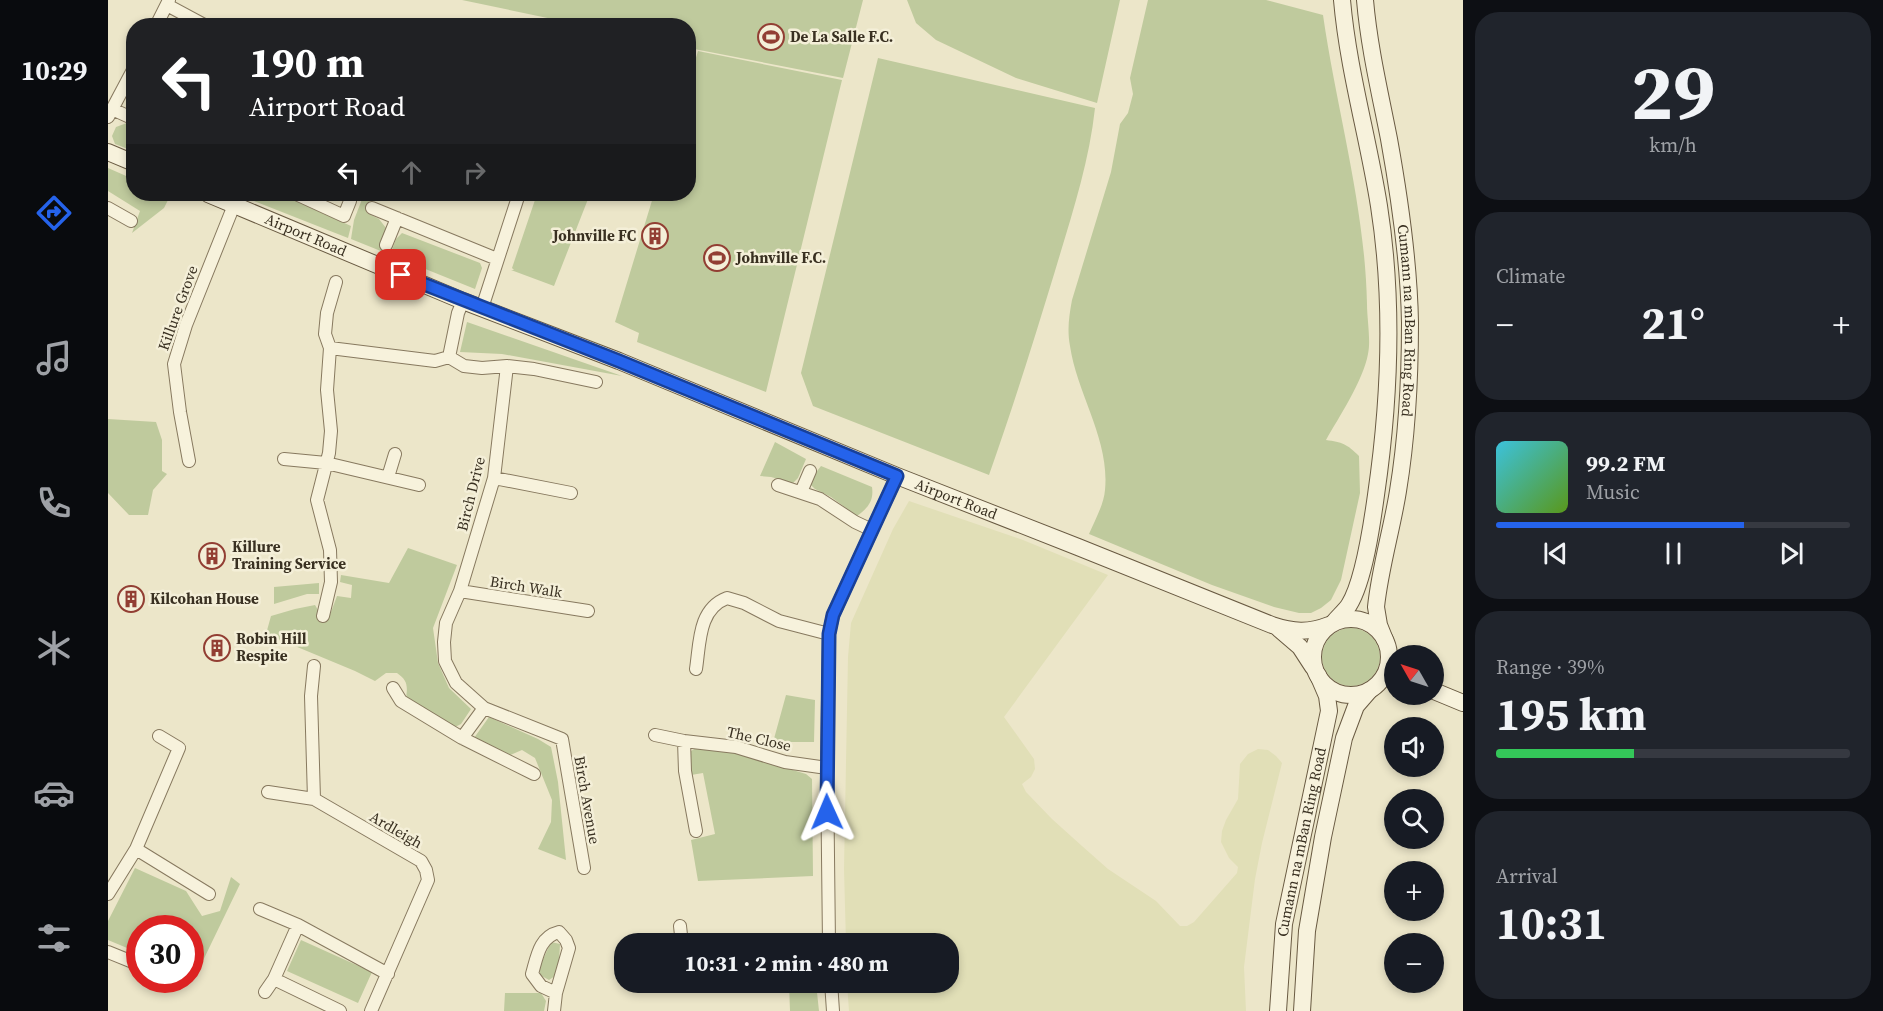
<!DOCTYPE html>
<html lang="en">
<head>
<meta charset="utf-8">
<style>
	:root { --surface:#171b24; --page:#20242c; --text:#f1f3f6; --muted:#9ea1a6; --line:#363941; --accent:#2563eb }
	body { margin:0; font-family:"Source Serif 4",serif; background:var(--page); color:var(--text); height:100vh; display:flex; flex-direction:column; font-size:22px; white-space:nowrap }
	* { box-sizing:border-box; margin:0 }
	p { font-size:20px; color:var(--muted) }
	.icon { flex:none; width:33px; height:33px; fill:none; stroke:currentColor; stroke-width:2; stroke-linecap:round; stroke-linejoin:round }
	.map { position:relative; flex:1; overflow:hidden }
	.panel { display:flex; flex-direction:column; gap:12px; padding:12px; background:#0d0f14; width:420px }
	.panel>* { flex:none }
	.banner { position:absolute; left:18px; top:18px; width:570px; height:183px; border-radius:24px; box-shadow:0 3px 9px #0003; background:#202124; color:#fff; overflow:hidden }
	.needle { width:39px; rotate:309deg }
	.tools { position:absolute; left:1276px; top:645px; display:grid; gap:12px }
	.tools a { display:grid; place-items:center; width:60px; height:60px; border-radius:50%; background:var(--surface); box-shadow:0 3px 9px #0003; font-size:30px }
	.speed { position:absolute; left:18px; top:915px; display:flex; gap:12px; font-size:30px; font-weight:700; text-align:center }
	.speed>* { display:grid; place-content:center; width:78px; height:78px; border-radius:50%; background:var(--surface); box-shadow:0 3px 9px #0003; line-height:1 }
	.speed .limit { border:9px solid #d22; background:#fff; color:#111 }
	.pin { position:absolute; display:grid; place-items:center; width:51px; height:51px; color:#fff; margin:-26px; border-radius:12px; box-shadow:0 3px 9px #0006 }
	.me { position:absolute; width:66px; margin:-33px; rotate:359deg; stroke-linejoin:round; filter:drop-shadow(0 0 4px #0008) }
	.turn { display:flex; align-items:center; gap:21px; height:126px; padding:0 24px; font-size:27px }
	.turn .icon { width:78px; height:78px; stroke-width:2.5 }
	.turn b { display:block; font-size:42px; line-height:51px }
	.lanes { display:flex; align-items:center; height:57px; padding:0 24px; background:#0003; justify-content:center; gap:30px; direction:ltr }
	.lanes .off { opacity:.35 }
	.big { font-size:45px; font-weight:700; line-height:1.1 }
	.panel .tile { flex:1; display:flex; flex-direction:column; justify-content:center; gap:9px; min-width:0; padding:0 21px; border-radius:24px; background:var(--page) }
	.panel .dial { align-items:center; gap:0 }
	.dial b { font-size:78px; line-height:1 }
	.song { display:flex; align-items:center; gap:18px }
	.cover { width:72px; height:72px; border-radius:9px; background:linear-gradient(135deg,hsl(190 70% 55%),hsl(90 70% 35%)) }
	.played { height:6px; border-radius:3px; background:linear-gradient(90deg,var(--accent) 70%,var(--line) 70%) }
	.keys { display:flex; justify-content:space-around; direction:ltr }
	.heat { display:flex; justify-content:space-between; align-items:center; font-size:33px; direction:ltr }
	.charge { height:9px; border-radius:4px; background:linear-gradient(90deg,#34c759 39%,var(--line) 0) }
	.trip { position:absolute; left:506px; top:933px; width:345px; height:60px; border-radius:24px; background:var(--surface); box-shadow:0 3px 9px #0003; font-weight:700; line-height:60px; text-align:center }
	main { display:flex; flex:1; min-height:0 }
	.tabs { display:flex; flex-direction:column; width:108px; justify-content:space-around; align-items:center; background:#090b0e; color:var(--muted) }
	.tabs .icon { width:42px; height:42px }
	.tabs .active { color:var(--accent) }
	.tabs b { font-size:27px; color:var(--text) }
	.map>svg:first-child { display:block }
	.farmland { fill:#e1dfb7 }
	.green { fill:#bfca9d }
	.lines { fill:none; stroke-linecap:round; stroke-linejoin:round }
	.street-casing { stroke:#87795f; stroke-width:14 }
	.secondary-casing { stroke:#695a42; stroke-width:18 }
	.street { stroke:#f7f2dc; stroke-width:12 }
	.secondary { stroke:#f7f2dc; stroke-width:16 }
	.route-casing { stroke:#184099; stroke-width:15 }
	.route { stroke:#2563eb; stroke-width:10 }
	.labels { text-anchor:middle; stroke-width:5; stroke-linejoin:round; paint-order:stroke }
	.poi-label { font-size:15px; font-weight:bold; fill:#393021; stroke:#f4efd8; text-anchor:start }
	.street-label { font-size:15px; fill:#393021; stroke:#f4efd8 }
</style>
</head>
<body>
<main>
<nav class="tabs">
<b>10:29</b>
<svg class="icon active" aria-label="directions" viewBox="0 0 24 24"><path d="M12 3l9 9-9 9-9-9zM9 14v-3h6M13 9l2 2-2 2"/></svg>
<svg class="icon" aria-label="music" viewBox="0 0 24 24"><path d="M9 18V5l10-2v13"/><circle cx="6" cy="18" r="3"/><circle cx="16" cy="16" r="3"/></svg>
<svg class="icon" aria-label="phone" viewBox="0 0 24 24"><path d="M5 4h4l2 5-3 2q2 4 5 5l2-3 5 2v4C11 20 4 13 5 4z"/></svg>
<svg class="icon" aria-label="climate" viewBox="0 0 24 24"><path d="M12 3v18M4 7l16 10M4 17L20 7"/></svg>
<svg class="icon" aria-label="car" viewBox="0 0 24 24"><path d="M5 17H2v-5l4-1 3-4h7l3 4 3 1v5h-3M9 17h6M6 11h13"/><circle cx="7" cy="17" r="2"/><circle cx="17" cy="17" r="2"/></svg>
<svg class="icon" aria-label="filters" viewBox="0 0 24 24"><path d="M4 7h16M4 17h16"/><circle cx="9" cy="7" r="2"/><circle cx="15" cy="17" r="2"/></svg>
</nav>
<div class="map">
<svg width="1355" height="1011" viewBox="0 0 1355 1011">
	<rect width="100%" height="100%" fill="#ece6c9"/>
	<path class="farmland" d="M801,501L915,540L1000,575L896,717L926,759L927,769L923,777L914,784L918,792L944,819L974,846L1000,869L1048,901L1072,926H1079L1086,922L1129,873L1130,867L1121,858L1113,842L1114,831L1118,820L1130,799L1132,764L1140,754L1150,749L1160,750L1168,756L1174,763L1154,843L1147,879L1136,967L1138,1011H741L739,983L840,982V944L738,943L736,869L740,657L743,623L785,529Z"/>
	<path class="green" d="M354,0H755L735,78L581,48L580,26L473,25Z
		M799,0H1012L989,103L908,78L828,40L808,23Z
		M1040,0H1158L1215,15C1229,112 1257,206 1259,304C1259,319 1263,340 1260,354C1255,381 1231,417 1218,440C1234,442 1239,444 1251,456L1252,493L1233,580L1223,600L1213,608L1203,613H1191L1166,607L1104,585L981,534C987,520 996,504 997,490C1002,440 969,394 962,346C959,330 961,316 964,300L1003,172L1012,124L1020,113L1025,94L1022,78Z
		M590,51L734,80L658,392L529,342L531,333L507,322L546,194H580L581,81Z
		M770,58L987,108C981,164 963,217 947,271C926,340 905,407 881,475L705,406L693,373Z
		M19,123L25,126V151L7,144L4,136L8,127Z
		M0,168L25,179L26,194H63L56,208L24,233L32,211L0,191Z
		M128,194H172L243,226L240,238Z
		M256,194H264L258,210L259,213L271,219L278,228L273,246L284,250L288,239L294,233L372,263L374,268L367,289L243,239L246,220Z
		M429,194H482L446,286L403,270H406L404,268Z
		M359,322L514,376L394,354L352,352Z
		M0,419L48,422L54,440V471L59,474L45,490L40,515H21L0,493Z
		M667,442L698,459L690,478L685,483L663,477L652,476Z
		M713,466L764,487C766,501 760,508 749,516L723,497L707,489L702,484L706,475Z
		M300,548L349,565L325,628L330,663L341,688L363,709L353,724L345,728L298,698C300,685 299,680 289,673H278L267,681L247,671L158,634L163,616L187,609L207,605L210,610L209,618L220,620L229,596L243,598L244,585L232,582L233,575L281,583Z
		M211,583V594H199L166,604V587Z
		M1214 657a29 29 0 1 1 58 0a29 29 0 1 1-58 0Z
		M678,695L707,700L706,742H680L664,746Z
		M381,717L430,739L443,747L450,782L458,860L430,849L443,822L444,800L427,758L414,750L400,756L366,738Z
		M588,748L628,753L698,774L704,779L705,876L590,881L583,840L607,834L595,773L583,775L580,758L583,751Z
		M27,868L78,891L94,916L112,911L123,877L132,884L89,973L83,965L82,928H32L31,953L0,940V921Z
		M193,940L264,972L250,1003L179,971Z
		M443,942L452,944L451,962L447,976L441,980L432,975V966Z
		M681,983H708L711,1011H682Z
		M397,993H433L438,1001L436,1011H396Z"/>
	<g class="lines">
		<defs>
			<path id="street" d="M59,5L98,26
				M48,26L61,0
				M4,109L26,119
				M0,117L26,68
				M188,194L236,216L242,201
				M0,208L23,221
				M264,208L389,259
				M278,245L289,218
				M374,308L411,194
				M222,348L327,361L341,357
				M341,357L356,366L374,368L399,366L426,369L488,382
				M341,357L350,313L355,301
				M399,366L386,478L352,591L338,623L336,642L337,661L348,683L376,708L454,739L476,868
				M176,459L218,463L311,485
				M81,461L72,412L66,364L78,325L126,205
				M280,477L287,454
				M386,478L463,493
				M670,485L712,499L747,522L764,530
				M693,492L702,471
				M352,591L480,611
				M215,616L223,582L222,550L209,500L221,453L223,431L219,390L222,348L217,334L219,313L228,282
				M206,666L203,696L206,799L313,861L318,870L320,880L263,1011
				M588,669C592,643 590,609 619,598L636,603L671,621L721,634
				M285,688L293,701L354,738L426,774
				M547,735L576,741L628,747L677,762L719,768
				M354,738L376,708
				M576,741L577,771L588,831
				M160,792L206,799
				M28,849L101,894
				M0,894L28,849L71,748L51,736
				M152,909L190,925
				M572,926L574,944
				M721,944L719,768L721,634L725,615L789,476
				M0,952L32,965
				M723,982L725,1011
				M157,992L166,979
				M232,1011L166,979L190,925L280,974
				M446,1011L448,993L461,948L458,940L451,932C431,937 429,957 424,974L433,986L448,993"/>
			<g id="secondary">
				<path id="s1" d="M1257,0C1261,47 1272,93 1281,139C1292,200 1301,261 1302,323C1302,379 1299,436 1290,491C1284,529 1272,568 1268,607L1271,625L1277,640"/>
				<path d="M0,152L26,163"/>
				<path id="s2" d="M100,194L355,301L511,361L789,476L970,547L1164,625C1185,632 1201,633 1221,625"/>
				<circle cx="1243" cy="657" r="38"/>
				<path d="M1226,622C1231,616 1237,611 1241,605C1256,581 1264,524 1268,495C1282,399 1286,302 1271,206C1260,137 1240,69 1234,0"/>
				<path d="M1171,629L1192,647L1205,667"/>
				<path d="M1326,691L1355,703"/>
				<path id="s3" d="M1170,1011L1176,924L1221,711L1219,696L1210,675"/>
				<path d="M1194,1011L1199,931L1215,837L1236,738L1248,706L1261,691"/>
			</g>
		</defs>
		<use href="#street" class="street-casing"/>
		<use href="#secondary" class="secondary-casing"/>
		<use href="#street" class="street"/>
		<use href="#secondary" class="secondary"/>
	</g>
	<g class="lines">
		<defs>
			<path id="route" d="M293,275L511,361L789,476L725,615L721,634L719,812"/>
		</defs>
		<use href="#route" class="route-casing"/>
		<use href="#route" class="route"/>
	</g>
	<defs>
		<symbol id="stadium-ring" viewBox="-11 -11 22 22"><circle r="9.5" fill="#f4efd8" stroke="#923e33" stroke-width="1.5"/><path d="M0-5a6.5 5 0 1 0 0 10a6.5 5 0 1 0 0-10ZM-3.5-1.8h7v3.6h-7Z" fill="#923e33"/></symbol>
		<symbol id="building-ring" viewBox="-11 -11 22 22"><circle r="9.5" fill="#f4efd8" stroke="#923e33" stroke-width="1.5"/><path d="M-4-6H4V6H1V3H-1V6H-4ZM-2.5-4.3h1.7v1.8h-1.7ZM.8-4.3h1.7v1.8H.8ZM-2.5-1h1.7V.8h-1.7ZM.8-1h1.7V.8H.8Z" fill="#923e33"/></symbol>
	</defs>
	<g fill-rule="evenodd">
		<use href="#stadium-ring" x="648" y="22" width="30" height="30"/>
		<use href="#building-ring" x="532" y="221" width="30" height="30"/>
		<use href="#stadium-ring" x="594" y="243" width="30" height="30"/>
		<use href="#building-ring" x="89" y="541" width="30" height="30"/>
		<use href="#building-ring" x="8" y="584" width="30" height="30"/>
		<use href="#building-ring" x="94" y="633" width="30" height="30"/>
	</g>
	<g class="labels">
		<g class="poi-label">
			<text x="682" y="42">De La Salle F.C.</text>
			<text x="528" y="241" text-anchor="end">Johnville FC</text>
			<text x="628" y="263">Johnville F.C.</text>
			<text x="124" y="552">Killure<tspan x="124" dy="17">Training Service</tspan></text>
			<text x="42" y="604">Kilcohan House</text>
			<text x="128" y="644">Robin Hill<tspan x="128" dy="17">Respite</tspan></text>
		</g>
		<g class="street-label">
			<text dy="5" stroke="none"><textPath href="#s2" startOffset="106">Airport Road</textPath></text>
			<text transform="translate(70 308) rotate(-70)" y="5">Killure Grove</text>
			<text dy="5" stroke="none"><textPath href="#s1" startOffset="324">Cumann na mBan Ring Road</textPath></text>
			<text transform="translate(363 494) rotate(-76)" y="5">Birch Drive</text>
			<text dy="5" stroke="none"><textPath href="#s2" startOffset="808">Airport Road</textPath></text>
			<text transform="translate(418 587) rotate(9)" y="5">Birch Walk</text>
			<text transform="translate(651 739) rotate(13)" y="5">The Close</text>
			<text transform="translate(479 800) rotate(80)" y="5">Birch Avenue</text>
			<text transform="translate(288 830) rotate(30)" y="5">Ardleigh</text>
			<text dy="5" stroke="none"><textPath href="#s3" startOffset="171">Cumann na mBan Ring Road</textPath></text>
		</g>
	</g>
</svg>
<div class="tools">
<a><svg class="needle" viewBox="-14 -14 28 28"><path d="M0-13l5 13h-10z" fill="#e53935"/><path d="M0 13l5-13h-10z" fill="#9ea1a6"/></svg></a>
<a><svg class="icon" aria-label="sound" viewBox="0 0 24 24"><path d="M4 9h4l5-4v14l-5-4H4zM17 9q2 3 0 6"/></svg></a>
<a><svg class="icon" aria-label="search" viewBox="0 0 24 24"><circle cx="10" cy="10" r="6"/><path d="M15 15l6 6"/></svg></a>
<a>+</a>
<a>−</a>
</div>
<div class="speed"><div class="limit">30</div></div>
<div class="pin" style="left:293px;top:275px;background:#d93025"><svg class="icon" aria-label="arrive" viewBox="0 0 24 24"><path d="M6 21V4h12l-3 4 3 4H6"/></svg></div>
<svg class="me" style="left:719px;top:812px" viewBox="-20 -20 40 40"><path d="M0-17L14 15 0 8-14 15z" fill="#2563eb" stroke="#fff" stroke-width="4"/></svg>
<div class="trip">10:31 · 2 min · 480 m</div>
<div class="banner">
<div class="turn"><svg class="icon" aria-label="left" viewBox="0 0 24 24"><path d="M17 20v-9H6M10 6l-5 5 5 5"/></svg><div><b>190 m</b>Airport Road</div></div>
<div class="lanes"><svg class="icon" aria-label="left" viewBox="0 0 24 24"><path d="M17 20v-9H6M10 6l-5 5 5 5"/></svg><svg class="icon off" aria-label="ahead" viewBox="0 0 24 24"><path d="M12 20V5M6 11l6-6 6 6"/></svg><svg class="icon off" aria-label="right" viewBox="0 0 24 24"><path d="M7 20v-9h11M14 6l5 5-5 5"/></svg></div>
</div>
</div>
<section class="panel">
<div class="tile dial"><b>29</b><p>km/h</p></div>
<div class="tile"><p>Climate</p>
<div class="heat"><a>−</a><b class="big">21°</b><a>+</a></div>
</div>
<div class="tile">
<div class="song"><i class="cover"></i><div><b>99.2 FM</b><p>Music</p></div></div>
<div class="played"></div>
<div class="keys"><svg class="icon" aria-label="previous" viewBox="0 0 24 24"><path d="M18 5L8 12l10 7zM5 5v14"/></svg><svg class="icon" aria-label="pause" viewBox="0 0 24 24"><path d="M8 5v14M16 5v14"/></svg><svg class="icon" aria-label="next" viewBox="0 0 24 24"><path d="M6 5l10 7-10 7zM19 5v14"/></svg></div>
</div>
<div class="tile"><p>Range · 39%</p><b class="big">195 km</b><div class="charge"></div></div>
<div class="tile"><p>Arrival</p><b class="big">10:31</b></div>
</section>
</main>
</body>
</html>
